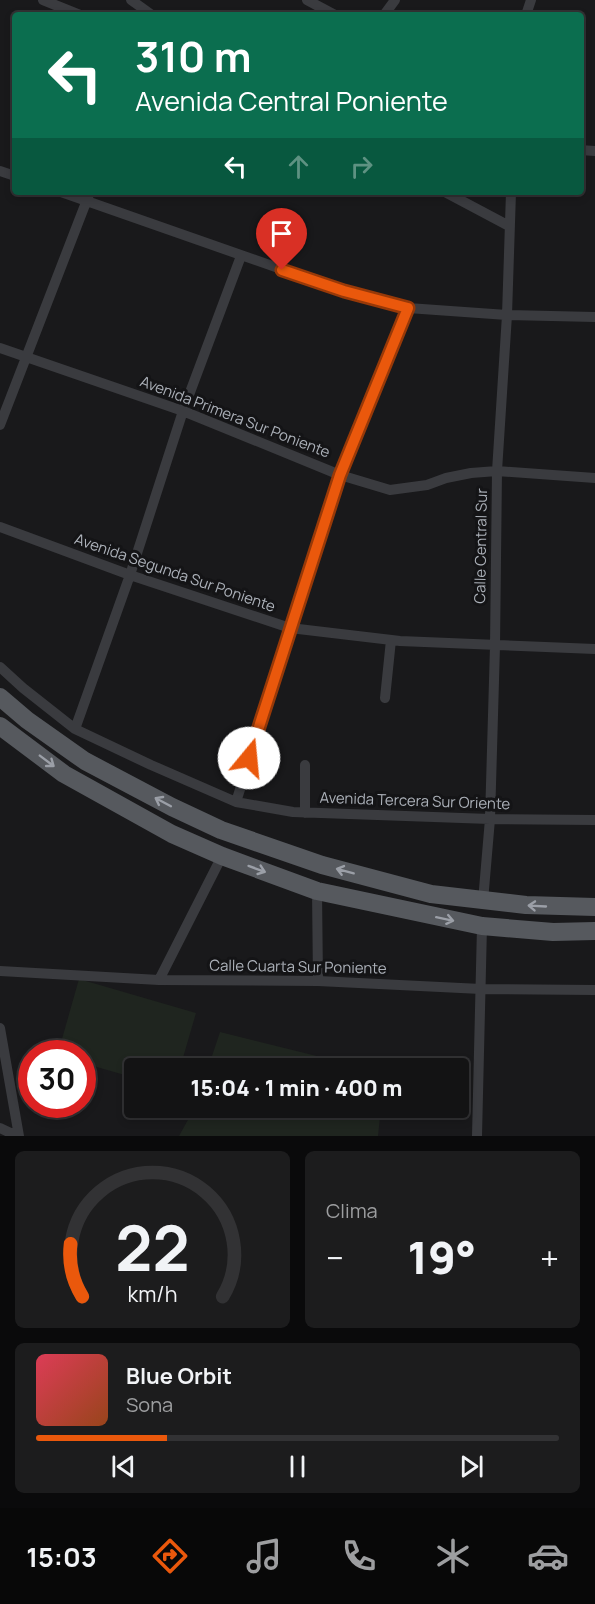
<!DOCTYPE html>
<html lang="es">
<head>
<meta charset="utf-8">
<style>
	:root { --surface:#131314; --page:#1c1c1d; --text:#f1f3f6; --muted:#9d9ea0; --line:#323234; --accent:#ea580c }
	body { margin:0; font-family:Manrope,sans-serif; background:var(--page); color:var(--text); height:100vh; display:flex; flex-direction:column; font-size:22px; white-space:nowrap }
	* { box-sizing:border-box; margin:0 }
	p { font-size:20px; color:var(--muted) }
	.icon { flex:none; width:33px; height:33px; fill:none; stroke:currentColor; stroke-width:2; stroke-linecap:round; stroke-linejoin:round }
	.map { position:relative; height:1136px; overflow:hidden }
	.side { display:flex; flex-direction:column; gap:15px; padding:15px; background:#0a0a0b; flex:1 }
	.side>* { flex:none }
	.top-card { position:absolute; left:12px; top:12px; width:572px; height:183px; border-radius:6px; box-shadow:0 3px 9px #0003,0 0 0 2px var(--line); background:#0b6e4f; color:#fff; overflow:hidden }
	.speed { position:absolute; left:18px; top:1040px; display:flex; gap:12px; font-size:30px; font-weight:700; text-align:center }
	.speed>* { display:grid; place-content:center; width:78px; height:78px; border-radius:50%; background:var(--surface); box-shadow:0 3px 9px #0003,0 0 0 2px var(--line); line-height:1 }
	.speed .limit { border:9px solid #d22; background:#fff; color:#111 }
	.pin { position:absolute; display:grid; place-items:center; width:51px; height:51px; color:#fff; margin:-62px -26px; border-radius:50% 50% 50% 0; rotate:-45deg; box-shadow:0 0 6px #0007 }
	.pin .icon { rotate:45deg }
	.me { position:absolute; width:66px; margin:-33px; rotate:17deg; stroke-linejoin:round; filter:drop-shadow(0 0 4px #0008) }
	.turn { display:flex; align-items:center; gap:21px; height:126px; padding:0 24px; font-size:27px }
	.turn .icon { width:78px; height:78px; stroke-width:2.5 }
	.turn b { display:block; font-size:42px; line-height:51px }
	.lanes { display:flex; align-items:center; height:57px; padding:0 24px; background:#0003; justify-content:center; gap:30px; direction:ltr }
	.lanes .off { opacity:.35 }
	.big { font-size:45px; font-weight:800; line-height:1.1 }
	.side .tile { flex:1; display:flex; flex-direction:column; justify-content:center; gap:9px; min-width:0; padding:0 21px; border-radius:9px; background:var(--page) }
	.side .dial { align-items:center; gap:0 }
	.dial svg { height:156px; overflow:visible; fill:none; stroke:var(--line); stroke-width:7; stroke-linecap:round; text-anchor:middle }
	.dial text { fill:var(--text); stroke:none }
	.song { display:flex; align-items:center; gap:18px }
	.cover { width:72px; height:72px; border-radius:9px; background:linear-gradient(135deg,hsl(350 70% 55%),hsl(20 70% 35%)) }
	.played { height:6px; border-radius:3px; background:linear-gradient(90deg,var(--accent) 25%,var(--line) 25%) }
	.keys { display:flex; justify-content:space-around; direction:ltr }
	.heat { display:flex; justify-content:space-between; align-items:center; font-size:33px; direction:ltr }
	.side .tiles { flex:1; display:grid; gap:15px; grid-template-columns:1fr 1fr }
	.tile:last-child { grid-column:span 2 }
	.trip { position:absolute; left:124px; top:1058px; width:345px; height:60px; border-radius:6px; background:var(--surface); box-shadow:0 3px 9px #0003,0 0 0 2px var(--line); font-weight:800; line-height:60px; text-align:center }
	.menu { display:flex; height:96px; justify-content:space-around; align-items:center; background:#080808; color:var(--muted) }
	.menu .icon { width:42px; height:42px }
	.menu .on { color:var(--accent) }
	.menu b { font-size:27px; color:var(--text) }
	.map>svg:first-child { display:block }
	.green { fill:#1f251f }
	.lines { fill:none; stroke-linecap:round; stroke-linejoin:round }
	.street { stroke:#3a3b3f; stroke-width:10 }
	.primary { stroke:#56595e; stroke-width:18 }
	.oneway { stroke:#9b9fa7 }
	.route-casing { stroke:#983908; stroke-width:15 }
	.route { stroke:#ea580c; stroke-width:10 }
	.labels { text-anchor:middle; stroke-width:6; stroke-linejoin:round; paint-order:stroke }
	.street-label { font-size:15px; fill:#acb1b9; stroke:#141416 }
</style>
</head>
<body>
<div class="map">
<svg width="595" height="1136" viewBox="0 0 595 1136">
	<rect width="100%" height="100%" fill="#19191b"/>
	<path class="green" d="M79,979L196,1013L180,1068H135V1078L83,1063L82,1053H58Z
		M220,1032L345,1063L347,1068H208Z
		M195,1107H381L378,1136H179Z"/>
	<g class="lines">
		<path class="street" d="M43,0L80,15
			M131,0L152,15
			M307,0L335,15
			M384,15L395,0
			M526,15L531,0
			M580,150L595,151
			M0,171L15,176
			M61,192L344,291L408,308L507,315L595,317
			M445,192L509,226
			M0,348L183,411L340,475L390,490L427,485L446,478L471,473L497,471L595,478
			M0,425L90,192
			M0,527L130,575L290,628L400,641L595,649
			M0,667L23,688L75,729L151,765L236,802L293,812L490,819L595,820
			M385,698L391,640
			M75,729L130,575L183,411L241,256
			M305,765V813
			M236,802L340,475L408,308
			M317,891L318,981
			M483,901L490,819L495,646L497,471L507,315L511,192
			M0,971L159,980L318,981L481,989L595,990
			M159,980L222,856
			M0,1028L19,1136
			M0,1128L17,1136
			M477,1136L482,926"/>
		<path class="primary" d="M0,697L27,720L85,761L172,807L221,830L322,865L431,894L526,905L595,907
			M0,726L64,774L172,834L222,856L317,891L482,926L553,932L595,931"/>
	</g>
	<defs><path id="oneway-shaft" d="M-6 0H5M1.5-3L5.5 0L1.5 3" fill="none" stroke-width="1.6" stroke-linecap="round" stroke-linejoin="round" transform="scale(1.5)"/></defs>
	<g class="oneway">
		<use href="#oneway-shaft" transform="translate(47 761) rotate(37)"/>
		<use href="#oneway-shaft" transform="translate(163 802) rotate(-152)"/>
		<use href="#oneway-shaft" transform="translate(257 869) rotate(20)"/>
		<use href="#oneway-shaft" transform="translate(345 871) rotate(-165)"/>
		<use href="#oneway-shaft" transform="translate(537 906) rotate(-177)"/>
		<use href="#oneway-shaft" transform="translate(445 919) rotate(12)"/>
	</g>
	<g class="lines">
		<defs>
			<path id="route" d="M249,758L340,475L408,308L344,291L282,270"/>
		</defs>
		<use href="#route" class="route-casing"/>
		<use href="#route" class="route"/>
	</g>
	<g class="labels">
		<g class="street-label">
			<text transform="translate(235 417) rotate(21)" y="5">Avenida Primera Sur Poniente</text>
			<text transform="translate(481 546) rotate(-89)" y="5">Calle Central Sur</text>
			<text transform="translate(175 573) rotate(19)" y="5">Avenida Segunda Sur Poniente</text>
			<text transform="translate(415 801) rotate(2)" y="5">Avenida Tercera Sur Oriente</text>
			<text transform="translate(298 967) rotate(1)" y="5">Calle Cuarta Sur Poniente</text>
		</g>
	</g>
</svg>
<div class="speed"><div class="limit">30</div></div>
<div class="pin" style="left:282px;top:270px;background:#d93025"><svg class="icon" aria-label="arrive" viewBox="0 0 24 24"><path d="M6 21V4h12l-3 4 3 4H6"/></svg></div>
<svg class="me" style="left:249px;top:758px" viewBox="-20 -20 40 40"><circle r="19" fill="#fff"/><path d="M0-13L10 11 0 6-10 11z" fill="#ea580c"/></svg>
<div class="trip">15:04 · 1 min · 400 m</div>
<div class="top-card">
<div class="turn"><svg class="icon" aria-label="left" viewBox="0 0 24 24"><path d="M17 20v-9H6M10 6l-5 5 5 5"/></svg><div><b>310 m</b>Avenida Central Poniente</div></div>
<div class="lanes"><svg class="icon" aria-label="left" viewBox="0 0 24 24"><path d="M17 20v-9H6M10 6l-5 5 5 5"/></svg><svg class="icon off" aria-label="ahead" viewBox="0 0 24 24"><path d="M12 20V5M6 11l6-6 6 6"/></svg><svg class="icon off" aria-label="right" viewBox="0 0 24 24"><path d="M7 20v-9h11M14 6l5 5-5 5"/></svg></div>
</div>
</div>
<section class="side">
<div class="tiles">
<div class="tile dial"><svg viewBox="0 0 100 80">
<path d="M14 69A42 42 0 1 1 86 69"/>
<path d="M14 69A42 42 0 0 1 8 42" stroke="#ea580c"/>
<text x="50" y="56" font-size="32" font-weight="700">22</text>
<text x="50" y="72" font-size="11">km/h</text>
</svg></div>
<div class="tile"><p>Clima</p>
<div class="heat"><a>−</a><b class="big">19°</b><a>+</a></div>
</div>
<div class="tile">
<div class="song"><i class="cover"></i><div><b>Blue Orbit</b><p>Sona</p></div></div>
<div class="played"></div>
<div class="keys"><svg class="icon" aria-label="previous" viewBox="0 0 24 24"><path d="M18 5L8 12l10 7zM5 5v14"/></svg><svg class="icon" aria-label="pause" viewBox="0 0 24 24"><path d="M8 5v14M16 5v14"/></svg><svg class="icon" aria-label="next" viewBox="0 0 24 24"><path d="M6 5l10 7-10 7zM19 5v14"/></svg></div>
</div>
</div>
</section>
<nav class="menu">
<b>15:03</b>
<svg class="icon on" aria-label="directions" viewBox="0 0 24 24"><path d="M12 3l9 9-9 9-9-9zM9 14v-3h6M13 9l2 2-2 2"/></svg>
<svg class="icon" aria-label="music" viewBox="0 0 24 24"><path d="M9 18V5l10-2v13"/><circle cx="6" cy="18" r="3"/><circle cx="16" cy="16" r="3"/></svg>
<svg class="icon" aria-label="phone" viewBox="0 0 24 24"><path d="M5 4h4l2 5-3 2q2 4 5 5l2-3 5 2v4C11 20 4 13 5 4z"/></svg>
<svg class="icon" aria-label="climate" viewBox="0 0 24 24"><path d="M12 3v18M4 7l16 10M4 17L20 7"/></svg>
<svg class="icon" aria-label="car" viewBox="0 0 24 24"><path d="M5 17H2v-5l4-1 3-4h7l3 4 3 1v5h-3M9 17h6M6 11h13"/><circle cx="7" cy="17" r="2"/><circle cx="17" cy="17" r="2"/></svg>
</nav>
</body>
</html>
